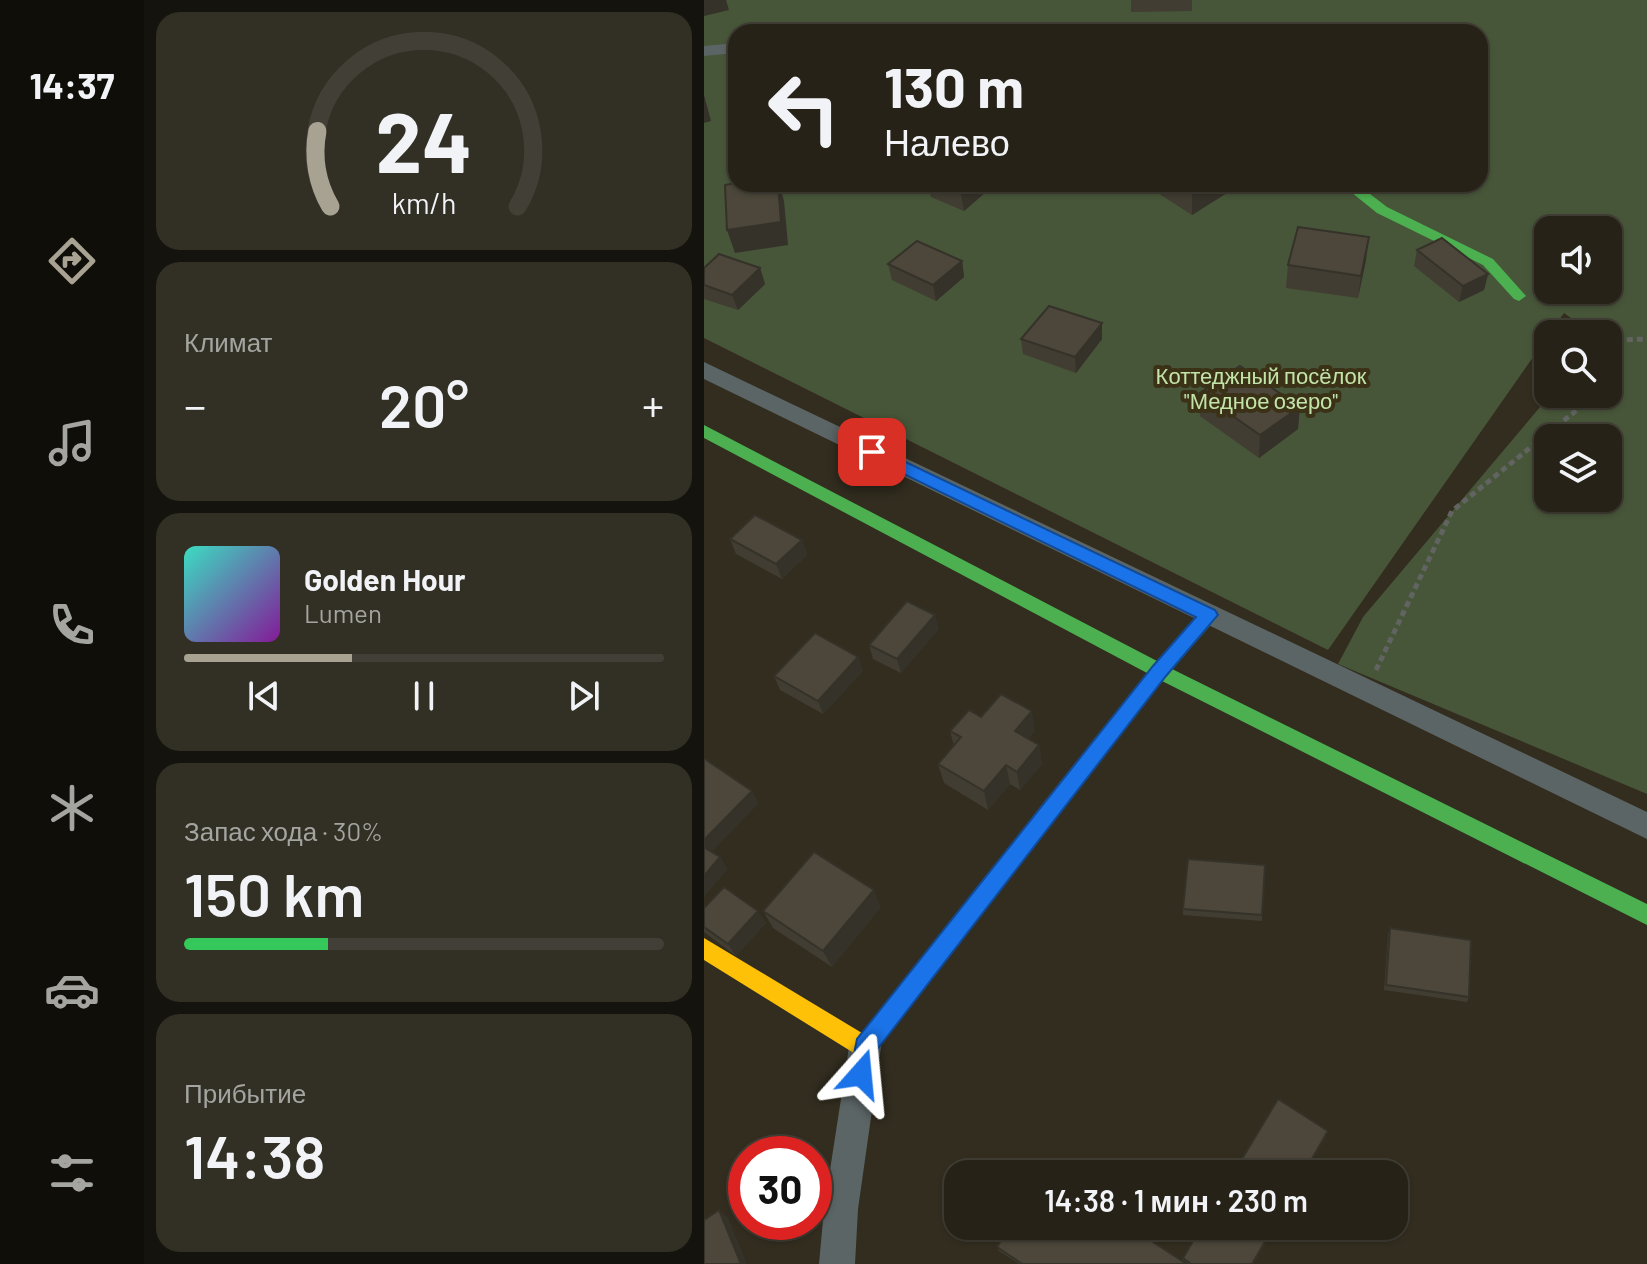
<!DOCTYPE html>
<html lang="ru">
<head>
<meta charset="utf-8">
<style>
	:root { --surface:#262217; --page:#322f24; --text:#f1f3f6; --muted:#a4a4a1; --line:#423f36; --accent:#a8a293 }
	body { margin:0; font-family:Barlow,sans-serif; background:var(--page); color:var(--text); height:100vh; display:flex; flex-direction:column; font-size:30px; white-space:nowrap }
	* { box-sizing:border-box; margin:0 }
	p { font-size:26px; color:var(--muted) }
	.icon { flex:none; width:44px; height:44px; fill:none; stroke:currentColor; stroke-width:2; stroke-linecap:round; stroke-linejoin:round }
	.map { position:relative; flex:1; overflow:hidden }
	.panel { display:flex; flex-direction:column; gap:12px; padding:12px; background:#15130d; width:560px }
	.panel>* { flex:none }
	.guide { position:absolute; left:24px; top:24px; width:760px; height:168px; border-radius:24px; box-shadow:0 2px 6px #0004,0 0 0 2px var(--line); background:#262217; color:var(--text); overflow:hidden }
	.controls { position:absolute; left:830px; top:216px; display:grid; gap:16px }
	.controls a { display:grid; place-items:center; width:88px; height:88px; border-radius:16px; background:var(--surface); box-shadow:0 2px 6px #0004,0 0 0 2px var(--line); font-size:40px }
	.speed { position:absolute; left:24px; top:1136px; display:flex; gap:16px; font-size:40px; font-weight:700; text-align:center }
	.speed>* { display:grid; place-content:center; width:104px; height:104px; border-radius:50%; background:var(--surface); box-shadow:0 2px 6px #0004,0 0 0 2px var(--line); line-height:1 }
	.speed .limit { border:12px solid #d22; background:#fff; color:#111 }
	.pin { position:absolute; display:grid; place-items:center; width:68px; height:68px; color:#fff; margin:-34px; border-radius:16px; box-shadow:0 4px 12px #0006 }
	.me { position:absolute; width:88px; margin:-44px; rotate:18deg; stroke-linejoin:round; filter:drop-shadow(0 0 6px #0008) }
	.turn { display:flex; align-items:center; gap:28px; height:168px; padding:0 24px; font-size:36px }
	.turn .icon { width:104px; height:104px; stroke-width:2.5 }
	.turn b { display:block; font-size:56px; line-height:68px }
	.big { font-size:60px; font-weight:600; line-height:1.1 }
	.panel .widget { flex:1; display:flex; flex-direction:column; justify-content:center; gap:12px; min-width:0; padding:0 28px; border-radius:24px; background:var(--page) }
	.panel .dial { align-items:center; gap:0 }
	.dial svg { height:208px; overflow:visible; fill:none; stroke:var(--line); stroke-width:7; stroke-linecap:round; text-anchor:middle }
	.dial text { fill:var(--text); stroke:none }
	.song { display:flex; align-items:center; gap:24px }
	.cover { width:96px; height:96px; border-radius:12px; background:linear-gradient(135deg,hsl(170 70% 55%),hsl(290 70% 35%)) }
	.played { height:8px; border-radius:4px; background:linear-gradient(90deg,var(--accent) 35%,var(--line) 35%) }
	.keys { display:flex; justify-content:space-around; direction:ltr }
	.heat { display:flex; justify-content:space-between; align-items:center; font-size:44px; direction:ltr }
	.charge { height:12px; border-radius:6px; background:linear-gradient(90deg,#34c759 30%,var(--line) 0) }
	.trip { position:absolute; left:240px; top:1160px; width:464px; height:80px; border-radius:24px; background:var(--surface); box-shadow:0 2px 6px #0004,0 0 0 2px var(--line); font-weight:600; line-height:80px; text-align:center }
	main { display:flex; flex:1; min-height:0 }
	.tab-bar { display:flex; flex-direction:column; width:144px; justify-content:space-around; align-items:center; background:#0f0e09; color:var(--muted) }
	.tab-bar .icon { width:56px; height:56px }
	.tab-bar .selected { color:var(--accent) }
	.tab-bar b { font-size:36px; color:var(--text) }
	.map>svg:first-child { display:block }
	.green { fill:#475539; fill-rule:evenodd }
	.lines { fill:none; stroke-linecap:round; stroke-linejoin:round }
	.path { stroke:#616461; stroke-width:5; stroke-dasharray:6 4; stroke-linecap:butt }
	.street { fill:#5c6566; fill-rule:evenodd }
	.fast { fill:#4caf50; fill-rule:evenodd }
	.slow { fill:#ffc107; fill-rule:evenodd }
	.wall { fill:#413d32 }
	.shaded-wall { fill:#353229 }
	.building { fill:#4c473a; stroke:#353229; stroke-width:2 }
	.route { fill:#1a73e8; stroke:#114b97; stroke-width:2 }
	.labels { text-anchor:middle; stroke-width:8; stroke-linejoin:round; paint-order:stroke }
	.park-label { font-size:22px; fill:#c2e4a8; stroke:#3a3117 }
</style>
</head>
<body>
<main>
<nav class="tab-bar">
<b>14:37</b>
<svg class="icon selected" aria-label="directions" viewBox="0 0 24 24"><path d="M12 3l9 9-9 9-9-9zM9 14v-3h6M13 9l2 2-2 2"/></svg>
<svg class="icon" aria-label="music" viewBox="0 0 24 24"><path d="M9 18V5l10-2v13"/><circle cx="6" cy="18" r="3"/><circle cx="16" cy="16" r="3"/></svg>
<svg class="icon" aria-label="phone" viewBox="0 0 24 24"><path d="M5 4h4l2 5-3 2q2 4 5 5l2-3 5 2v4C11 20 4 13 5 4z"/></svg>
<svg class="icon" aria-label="climate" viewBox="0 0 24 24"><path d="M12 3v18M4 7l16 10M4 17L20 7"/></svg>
<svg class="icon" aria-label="car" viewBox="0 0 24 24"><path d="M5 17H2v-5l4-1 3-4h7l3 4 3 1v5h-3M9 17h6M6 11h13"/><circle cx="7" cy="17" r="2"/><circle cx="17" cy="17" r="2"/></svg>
<svg class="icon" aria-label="filters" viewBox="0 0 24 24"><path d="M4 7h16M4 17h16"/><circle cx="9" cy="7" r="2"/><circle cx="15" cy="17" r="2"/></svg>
</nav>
<section class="panel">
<div class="widget dial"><svg viewBox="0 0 100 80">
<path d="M14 69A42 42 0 1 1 86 69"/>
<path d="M14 69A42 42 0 0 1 9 40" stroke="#a8a293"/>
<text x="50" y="56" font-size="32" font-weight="700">24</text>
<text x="50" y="72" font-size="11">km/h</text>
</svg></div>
<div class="widget"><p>Климат</p>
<div class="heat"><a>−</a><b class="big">20°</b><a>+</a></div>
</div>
<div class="widget">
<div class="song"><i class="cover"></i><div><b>Golden Hour</b><p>Lumen</p></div></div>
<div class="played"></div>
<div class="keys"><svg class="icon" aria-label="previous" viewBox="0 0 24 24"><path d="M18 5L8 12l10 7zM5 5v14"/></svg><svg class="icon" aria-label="pause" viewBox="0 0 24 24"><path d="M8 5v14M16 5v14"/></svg><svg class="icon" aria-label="next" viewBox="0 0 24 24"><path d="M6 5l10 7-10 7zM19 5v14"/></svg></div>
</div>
<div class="widget"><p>Запас хода · 30%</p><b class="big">150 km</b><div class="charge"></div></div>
<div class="widget"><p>Прибытие</p><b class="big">14:38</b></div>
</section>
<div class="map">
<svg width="943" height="1264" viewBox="0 0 943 1264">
	<rect width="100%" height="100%" fill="#322d1f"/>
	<path class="green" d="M0,0H943V794L634,664L659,617L847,394H904V334H889L860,313L624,650L0,338ZM32,32H776V184H32ZM844,230H904V290H844ZM844,438H904V498H844Z"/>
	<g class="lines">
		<path class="path" d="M904,358L913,340L943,339
			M672,670L748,511L884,401L888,394"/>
		<path class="street" d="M32,43V53L0,56V46Z
			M0,362L943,812V839L0,379Z
			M161,1031L172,1036L177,1047L154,1209L151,1264H115L120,1209L145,1047L150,1036Z"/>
		<path class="fast" d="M637,184H653L683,207L789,259L822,296L815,301L810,299L779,265L673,213Z
			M0,425L453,661L499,610H511L514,615L511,620L468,669L943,904V925L458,681L371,793L364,796L357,793L354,787L357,781L443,673L0,438Z"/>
		<path class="slow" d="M364,778L371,781L374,787L371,793L169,1055L161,1058L153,1055L0,960V938L158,1033L357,781Z"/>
	</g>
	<path class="wall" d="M427,0H488V11L427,12Z
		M225,184H291L260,211L227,197Z
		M445,184H537L488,215L446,188Z
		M713,250L784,274L780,290L755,302L710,266Z
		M662,260L654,298L582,288L584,265Z
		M258,261L260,277L232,301L188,280L184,264Z
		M0,268H56L61,284L34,310L0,299Z
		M317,339H398L372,373L319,354Z
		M496,393L594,429L555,458L496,416Z
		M26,539L98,540L103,555L78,579L32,554Z
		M235,629L197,673L169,659L165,645Z
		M154,657L159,671L119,714L76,690L70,676Z
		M277,717L331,731L325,738L335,745L338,764L316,790L306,784L284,810L240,783L234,764L250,746L246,731Z
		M177,907L128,967L69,928L59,911Z
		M0,908L54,911L62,923L32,956L0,932Z
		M479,909L558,915V921L479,915Z
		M686,928L765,997L763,1002L680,990L684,934Z
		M498,1226H571L549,1264H315L295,1251L293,1247L479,1261V1258Z"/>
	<path class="shaded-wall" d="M0,0H22L25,10L0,16Z
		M0,95L7,121L0,123Z
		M74,184H75L80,201L84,245L31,253L23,230Z
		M261,184H291L260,211L256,188Z
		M501,184H537L488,215V192Z
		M665,237L662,260L654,298L657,276Z
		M258,261L260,277L232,301L229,285Z
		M56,268L61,284L34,310L28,295Z
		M784,274L780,290L755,302L759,286Z
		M398,323V339L372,373L371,357Z
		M596,407L594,429L555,458L556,435Z
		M98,540L103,555L78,579L72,564Z
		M231,615L235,629L197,673L193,659Z
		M154,657L159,671L119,714L114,701Z
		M328,711L331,731L315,750L311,731Z
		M335,745L338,764L316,790L313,772Z
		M302,765L306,784L284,810L280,791Z
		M48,791L55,803L3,857L0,852V840Z
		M16,857L24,869L0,897V876Z
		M170,890L177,907L128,967L119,951Z
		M54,911L62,923L32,956L24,944Z
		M15,1210L24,1218L43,1264H37Z"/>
	<path class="building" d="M32,183L74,184L77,222L23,230L21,185Z
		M247,184H261L256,188Z
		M476,184H501L488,192Z
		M594,227L665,237L657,276L584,265Z
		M738,238L784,274L759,286L713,250Z
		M213,241L258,261L229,285L184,264Z
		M15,254L56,268L28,295L0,285V268Z
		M345,306L398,323L371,357L317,339Z
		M536,366L596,407L556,435L496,393Z
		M51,515L98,540L72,564L26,539Z
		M203,601L231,615L193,659L165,645Z
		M111,633L154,657L114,701L70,676Z
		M297,694L328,711L311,731L335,745L313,772L302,765L280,791L234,764L257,737L246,731L265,710L277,717Z
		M1,759L48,791L0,840V760Z
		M0,847L16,857L0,876Z
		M110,852L170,890L119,951L59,911Z
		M484,859L561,865L558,915L479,909Z
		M20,887L54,911L24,944L0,927V908Z
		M686,928L767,940L765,997L682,985Z
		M574,1099L624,1131L599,1174H529Z
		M15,1210L37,1264H0V1220Z
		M306,1226H424L483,1264H318L293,1247Z
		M498,1226H570L548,1264H487L479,1258Z"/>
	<path class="route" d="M168,446L511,610L514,615L462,676L172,1051L165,1082L157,1085L149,1082L146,1074L153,1039L449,666L492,617L163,456L160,452Z"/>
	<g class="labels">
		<g class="park-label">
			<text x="557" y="384">Коттеджный посёлок<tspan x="557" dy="25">"Медное озеро"</tspan></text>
		</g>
	</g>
</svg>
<div class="controls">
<a><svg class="icon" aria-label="sound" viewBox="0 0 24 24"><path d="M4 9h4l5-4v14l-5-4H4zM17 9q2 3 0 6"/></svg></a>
<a><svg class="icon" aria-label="search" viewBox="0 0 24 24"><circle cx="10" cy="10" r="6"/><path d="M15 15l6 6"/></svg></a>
<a><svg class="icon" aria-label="layers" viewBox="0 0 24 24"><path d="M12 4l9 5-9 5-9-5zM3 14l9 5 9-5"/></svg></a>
</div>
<div class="speed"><div class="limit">30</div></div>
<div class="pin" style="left:168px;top:452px;background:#d93025"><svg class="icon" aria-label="arrive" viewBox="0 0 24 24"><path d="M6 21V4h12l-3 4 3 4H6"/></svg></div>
<svg class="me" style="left:157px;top:1074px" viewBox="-20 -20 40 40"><path d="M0-17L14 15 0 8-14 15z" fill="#1a73e8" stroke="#fff" stroke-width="4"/></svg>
<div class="trip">14:38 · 1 мин · 230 m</div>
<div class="guide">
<div class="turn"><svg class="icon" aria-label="left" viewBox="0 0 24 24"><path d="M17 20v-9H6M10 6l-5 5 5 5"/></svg><div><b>130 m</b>Налево</div></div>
</div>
</div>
</main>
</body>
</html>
